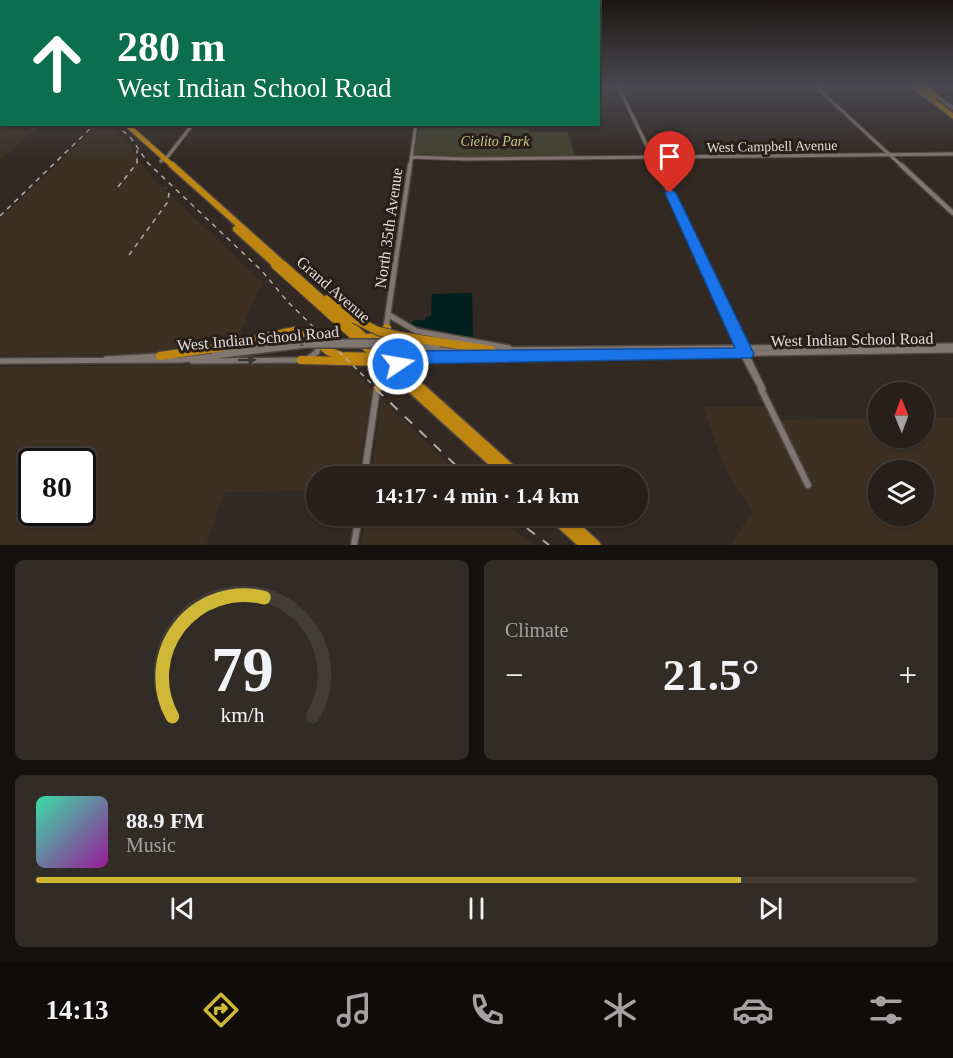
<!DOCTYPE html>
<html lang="en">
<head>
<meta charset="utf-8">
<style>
	:root { --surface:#261f1a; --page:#322c27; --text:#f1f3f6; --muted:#a4a2a2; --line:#423d39; --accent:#d0b736 }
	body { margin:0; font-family:Georgia,serif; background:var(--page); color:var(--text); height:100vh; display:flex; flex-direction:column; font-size:22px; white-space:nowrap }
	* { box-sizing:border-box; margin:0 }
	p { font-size:20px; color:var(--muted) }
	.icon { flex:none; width:33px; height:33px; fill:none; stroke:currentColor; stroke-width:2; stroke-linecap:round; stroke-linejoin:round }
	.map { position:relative; height:545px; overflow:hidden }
	.drawer { display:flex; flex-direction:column; gap:15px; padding:15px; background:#15110e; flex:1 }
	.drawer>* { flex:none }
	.guide { position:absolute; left:0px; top:0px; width:600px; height:126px; box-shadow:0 2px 4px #0004,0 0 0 2px var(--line); background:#0b6e4f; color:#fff; overflow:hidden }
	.needle { width:39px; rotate:359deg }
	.fabs { position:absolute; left:868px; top:382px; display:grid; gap:12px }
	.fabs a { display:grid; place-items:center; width:66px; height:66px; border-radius:50%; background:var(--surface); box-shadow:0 2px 4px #0004,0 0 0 2px var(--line); font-size:30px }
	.speed { position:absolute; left:18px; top:448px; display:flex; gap:12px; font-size:30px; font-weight:700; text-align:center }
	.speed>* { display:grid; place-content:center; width:78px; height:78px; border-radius:50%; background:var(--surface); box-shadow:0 2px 4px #0004,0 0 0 2px var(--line); line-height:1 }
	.speed .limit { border:3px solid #111; border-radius:9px; background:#fff; color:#111 }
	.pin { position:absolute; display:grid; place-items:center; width:51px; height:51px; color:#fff; margin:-62px -26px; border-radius:50% 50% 50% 0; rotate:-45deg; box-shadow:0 0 6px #0007 }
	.pin .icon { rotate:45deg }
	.me { position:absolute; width:66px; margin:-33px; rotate:78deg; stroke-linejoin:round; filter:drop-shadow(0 0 4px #0008) }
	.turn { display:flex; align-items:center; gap:21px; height:126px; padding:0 18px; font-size:27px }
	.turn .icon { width:78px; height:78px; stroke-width:2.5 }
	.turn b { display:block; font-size:42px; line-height:51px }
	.big { font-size:45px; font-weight:700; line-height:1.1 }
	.drawer .widget { flex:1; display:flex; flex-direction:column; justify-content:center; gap:9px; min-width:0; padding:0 21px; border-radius:9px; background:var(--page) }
	.drawer .dial { align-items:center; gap:0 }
	.dial svg { height:156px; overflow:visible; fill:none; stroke:var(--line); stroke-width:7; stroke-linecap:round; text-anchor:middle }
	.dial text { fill:var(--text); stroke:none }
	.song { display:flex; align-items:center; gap:18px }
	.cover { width:72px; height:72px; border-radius:9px; background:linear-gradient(135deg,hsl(160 70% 55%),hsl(300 70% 35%)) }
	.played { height:6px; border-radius:3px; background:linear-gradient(90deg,var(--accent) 80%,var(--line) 80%) }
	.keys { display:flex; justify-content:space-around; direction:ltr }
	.heat { display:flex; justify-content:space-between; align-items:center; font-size:33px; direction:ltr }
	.drawer .tiles { flex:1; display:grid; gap:15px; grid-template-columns:1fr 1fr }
	.widget:last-child { grid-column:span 2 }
	.trip { position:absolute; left:306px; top:466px; width:342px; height:60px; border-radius:30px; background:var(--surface); box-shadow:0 2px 4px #0004,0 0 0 2px var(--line); font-weight:700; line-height:60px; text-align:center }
	.dock { display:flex; height:96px; justify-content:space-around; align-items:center; background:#0f0c0a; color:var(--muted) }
	.dock .icon { width:42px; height:42px }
	.dock .selected { color:var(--accent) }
	.dock b { font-size:27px; color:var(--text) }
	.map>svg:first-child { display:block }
	.industrial { fill:#3d3022; fill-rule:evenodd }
	.green { fill:#41422b }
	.water { fill:#001f1f }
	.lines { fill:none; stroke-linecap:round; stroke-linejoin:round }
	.secondary-far3-casing { stroke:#4e4641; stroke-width:5 }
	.secondary-far2-casing { stroke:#4e4641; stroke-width:7 }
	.secondary-far1-casing { stroke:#4e4641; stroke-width:8 }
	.secondary-casing { stroke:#4e4641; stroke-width:9 }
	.highway-far3-casing { stroke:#4e4641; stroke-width:7 }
	.highway-far2-casing { stroke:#4e4641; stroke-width:9 }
	.highway-far1-casing { stroke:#4e4641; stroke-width:10 }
	.highway-casing { stroke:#4e4641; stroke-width:12 }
	.secondary-far3 { stroke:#827770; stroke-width:3 }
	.secondary-far2 { stroke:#827770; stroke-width:4 }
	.secondary-far1 { stroke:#827770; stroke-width:5 }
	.secondary { stroke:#827770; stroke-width:6 }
	.highway-far3 { stroke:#bf8511; stroke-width:4.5 }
	.highway-far2 { stroke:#bf8511; stroke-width:6 }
	.highway-far1 { stroke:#bf8511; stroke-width:8 }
	.highway { stroke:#bf8511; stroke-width:9 }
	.rail-far1 { stroke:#b2aba6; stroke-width:1.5; stroke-dasharray:5 5; stroke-linecap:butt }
	.rail { stroke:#b2aba6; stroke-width:2; stroke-dasharray:10 10; stroke-linecap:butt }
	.secondary-bridge-casing { stroke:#4e4641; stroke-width:8; stroke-linecap:butt }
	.highway-bridge-casing { stroke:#4e4641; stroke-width:10; stroke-linecap:butt }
	.secondary-bridge { stroke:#827770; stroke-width:5 }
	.highway-bridge { stroke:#bf8511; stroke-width:8 }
	.oneway { fill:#3e352f }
	.route { fill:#1a73e8; stroke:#114b97; stroke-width:1.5 }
	.labels { text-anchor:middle; stroke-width:6; stroke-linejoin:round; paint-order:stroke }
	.far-park-label { font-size:14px; font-style:italic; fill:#c5c88c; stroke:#281f19 }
	.far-street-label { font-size:14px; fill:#e1dbd7; stroke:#281f19 }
	.street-label { font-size:16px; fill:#e1dbd7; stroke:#281f19 }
</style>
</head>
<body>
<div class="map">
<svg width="953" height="545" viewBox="0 0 953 545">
	<rect width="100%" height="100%" fill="#322923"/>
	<path class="industrial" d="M0,116L2,124L41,125L0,160Z
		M98,125H110L127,141L150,176L262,282L237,341L164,353L0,356V219Z
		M346,363L372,389L360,462H362L360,477H316V491L224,492L206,545H0V367ZM32,462H82V513H32Z
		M381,401H384L461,477H371Z
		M767,406L774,420L879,418V438H924V417H953V545H731L752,511L728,476L703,407ZM879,471H924V516H879Z
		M366,516H500L518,533L535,545H362Z"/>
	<path class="green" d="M528,124L530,132H568L575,157L465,158L414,155L419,125Z"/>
	<path class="water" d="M472,293L473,338L412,325L413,321L425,320L426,317L431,316L432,294Z"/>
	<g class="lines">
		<defs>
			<path id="secondary-far3" d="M618,86L657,167
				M815,86L903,167
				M911,86L930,100
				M934,94L953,108
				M411,157L465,159L953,154
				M161,161L168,156L193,124
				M410,167L416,124"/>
			<path id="secondary-far2" d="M656,165L706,266
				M901,165L953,213
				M395,266L410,165"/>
			<path id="secondary-far1" d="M705,265L743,345L745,358L762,390
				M389,315L416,331L509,348
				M399,342L438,345
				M396,345L486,355
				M489,350L953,346
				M214,352L300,342
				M746,354L763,389
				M521,357L953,350
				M309,358L317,352L319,344
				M106,359L160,356
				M0,361L181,360L306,345
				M192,361L301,360
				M377,390L395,265"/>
			<path id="secondary" d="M761,389L808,485
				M364,477L377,389
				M354,545L359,516"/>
			<path id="highway-far3" d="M915,86L953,116
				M923,86L936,97
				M126,124L174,167"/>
			<path id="highway-far2" d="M172,165L285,266
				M236,229L277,266"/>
			<path id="highway-far1" d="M275,265L414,390
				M283,265L423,390
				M328,299L354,319
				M400,336L491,350
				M367,338L378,337L387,328
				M160,356L216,348L294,331L308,334L328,351L341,356L441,359L521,357
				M301,360L382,362
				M378,388L389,378L401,379"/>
			<path id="highway" d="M412,389L509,477
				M422,389L520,477
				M552,516L584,545
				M564,516L596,545"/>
		</defs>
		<use href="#secondary-far3" class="secondary-far3-casing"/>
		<use href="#secondary-far2" class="secondary-far2-casing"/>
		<use href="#secondary-far1" class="secondary-far1-casing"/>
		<use href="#secondary" class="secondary-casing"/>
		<use href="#highway-far3" class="highway-far3-casing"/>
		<use href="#highway-far2" class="highway-far2-casing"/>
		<use href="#highway-far1" class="highway-far1-casing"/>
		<use href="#highway" class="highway-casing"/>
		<use href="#secondary-far3" class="secondary-far3"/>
		<use href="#secondary-far2" class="secondary-far2"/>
		<use href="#secondary-far1" class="secondary-far1"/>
		<use href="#secondary" class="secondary"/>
		<use href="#highway-far3" class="highway-far3"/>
		<use href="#highway-far2" class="highway-far2"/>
		<use href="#highway-far1" class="highway-far1"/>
		<use href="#highway" class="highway"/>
		<path class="rail-far1" d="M115,124L131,138L148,163L262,271L288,302L378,390
			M0,126L2,124
			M118,187L137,163V150
			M0,216L95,124
			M129,255L167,203L169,194L166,188"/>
		<path class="rail" d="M376,389L468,477
			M511,516L549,545"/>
		<defs>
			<path id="secondary-bridge" d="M300,342H399
				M306,345H396"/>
			<path id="highway-bridge" d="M354,319L378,331L400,336"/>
		</defs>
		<use href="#secondary-bridge" class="secondary-bridge-casing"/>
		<use href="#highway-bridge" class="highway-bridge-casing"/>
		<use href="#secondary-bridge" class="secondary-bridge"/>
		<use href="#highway-bridge" class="highway-bridge"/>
	</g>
	<defs><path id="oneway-solid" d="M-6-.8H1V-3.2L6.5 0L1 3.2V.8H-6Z" transform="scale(1.5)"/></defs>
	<use class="oneway" href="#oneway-solid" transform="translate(247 360) rotate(-1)"/>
	<linearGradient id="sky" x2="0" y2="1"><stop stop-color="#1c1713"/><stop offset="0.53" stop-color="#494950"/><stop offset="1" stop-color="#494950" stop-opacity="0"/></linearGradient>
	<rect width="953" height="162" fill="url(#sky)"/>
	<path class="route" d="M670,189L676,193L754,354L751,358L406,364L404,368L398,370L393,368L390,364L394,355L404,351L735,348L665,193Z"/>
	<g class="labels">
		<g class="far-park-label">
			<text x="495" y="146">Cielito Park</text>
		</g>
		<g class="far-street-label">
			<text transform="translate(772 146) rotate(-1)" y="5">West Campbell Avenue</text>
		</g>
		<g class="street-label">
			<text transform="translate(388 228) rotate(-82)" y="6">North 35th Avenue</text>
			<text transform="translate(334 289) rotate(41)" y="6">Grand Avenue</text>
			<text transform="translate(258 338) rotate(-5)" y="6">West Indian School Road</text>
			<text transform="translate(852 339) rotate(-1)" y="6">West Indian School Road</text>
		</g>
	</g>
</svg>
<div class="fabs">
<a><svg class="needle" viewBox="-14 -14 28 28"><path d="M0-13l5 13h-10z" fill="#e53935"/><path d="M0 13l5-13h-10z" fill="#a4a2a2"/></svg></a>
<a><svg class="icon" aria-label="layers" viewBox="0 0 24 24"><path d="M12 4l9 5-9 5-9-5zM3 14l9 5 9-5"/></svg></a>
</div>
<div class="speed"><div class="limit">80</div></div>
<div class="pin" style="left:670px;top:193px;background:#d93025"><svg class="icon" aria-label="arrive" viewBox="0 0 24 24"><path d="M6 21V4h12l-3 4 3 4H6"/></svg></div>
<svg class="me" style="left:398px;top:364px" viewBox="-20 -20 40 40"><circle r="17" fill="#1a73e8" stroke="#fff" stroke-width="3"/><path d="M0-11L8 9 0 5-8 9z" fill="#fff"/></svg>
<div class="trip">14:17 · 4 min · 1.4 km</div>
<div class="guide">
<div class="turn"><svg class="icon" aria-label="ahead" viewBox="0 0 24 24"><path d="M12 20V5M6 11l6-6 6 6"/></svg><div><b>280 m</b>West Indian School Road</div></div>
</div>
</div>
<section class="drawer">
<div class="tiles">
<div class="widget dial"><svg viewBox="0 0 100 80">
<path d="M14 69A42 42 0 1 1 86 69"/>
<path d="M14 69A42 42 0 0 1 61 8" stroke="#d0b736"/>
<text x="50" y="56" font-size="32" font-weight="700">79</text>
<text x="50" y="72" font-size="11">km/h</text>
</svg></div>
<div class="widget"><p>Climate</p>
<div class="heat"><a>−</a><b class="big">21.5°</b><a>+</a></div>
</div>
<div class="widget">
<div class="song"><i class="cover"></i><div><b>88.9 FM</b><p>Music</p></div></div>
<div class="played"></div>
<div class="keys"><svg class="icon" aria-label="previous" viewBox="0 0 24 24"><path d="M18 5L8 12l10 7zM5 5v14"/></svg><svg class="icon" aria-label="pause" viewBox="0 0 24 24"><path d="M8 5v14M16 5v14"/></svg><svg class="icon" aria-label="next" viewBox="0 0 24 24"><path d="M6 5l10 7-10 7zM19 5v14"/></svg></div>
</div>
</div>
</section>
<nav class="dock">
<b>14:13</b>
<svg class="icon selected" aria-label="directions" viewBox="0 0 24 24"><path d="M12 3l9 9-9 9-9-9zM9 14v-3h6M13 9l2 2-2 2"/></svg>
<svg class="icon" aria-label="music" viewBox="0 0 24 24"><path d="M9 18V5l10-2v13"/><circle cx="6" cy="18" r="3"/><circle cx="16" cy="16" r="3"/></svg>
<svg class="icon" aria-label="phone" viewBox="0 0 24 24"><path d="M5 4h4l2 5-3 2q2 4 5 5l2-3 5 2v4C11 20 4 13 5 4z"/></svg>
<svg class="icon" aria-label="climate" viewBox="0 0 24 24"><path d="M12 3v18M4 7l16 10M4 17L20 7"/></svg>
<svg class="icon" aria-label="car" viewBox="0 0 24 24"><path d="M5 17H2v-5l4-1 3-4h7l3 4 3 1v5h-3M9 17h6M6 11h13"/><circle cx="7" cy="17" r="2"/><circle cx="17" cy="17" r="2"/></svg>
<svg class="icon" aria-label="filters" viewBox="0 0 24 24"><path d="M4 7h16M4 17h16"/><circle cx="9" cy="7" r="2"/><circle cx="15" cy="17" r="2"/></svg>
</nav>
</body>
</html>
